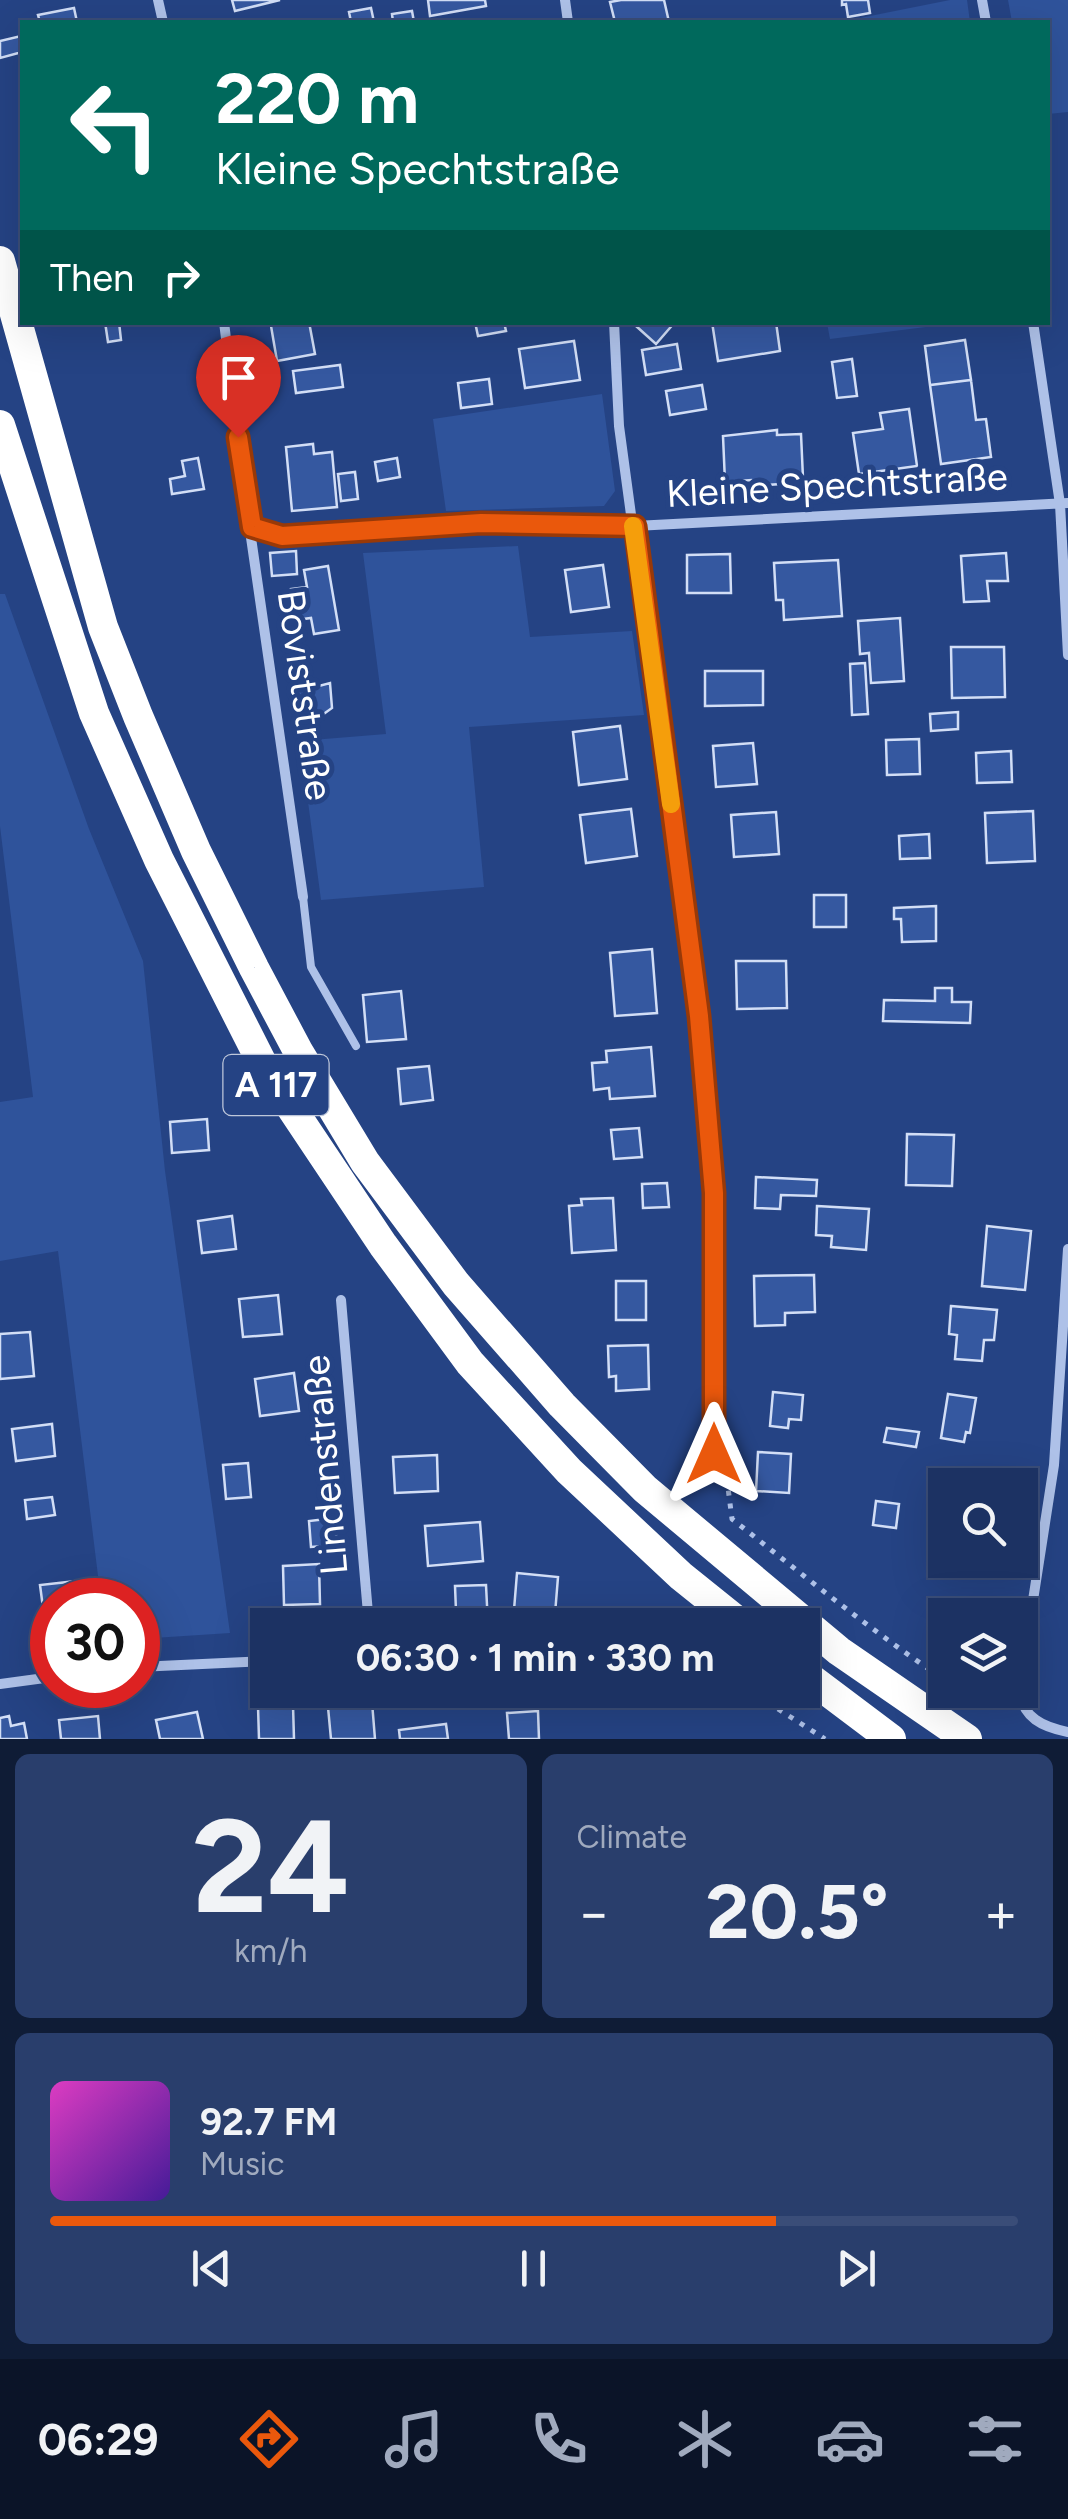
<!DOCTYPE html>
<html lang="en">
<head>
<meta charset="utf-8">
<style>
	:root { --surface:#1c3263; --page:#293e6c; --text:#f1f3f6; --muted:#a0aabe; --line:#3a4d78; --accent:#ea580c }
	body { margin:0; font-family:Figtree,sans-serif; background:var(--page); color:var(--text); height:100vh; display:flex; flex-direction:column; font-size:38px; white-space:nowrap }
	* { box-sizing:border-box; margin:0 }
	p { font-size:32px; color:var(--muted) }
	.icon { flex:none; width:55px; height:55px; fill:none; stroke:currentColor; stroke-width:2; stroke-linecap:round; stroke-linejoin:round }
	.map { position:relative; height:1739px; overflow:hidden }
	.side { display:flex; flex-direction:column; gap:15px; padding:15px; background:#0f1c36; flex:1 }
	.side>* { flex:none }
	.banner { position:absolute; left:20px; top:20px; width:1030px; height:305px; border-radius:0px; box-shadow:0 10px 40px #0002,0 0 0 2px var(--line); background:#00695c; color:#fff; overflow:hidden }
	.buttons { position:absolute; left:928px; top:1468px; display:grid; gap:20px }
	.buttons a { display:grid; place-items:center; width:110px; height:110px; border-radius:0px; background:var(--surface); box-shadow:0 10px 40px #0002,0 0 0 2px var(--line); font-size:50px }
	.speed { position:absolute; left:30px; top:1578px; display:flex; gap:20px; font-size:50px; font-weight:700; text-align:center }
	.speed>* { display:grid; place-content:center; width:130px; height:130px; border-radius:50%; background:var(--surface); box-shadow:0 10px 40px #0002,0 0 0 2px var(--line); line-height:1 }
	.speed .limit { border:15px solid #d22; background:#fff; color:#111 }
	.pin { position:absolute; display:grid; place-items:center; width:85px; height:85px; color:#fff; margin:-102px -42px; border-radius:50% 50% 50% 0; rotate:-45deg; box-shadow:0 0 10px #0007 }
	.pin .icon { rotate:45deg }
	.me { position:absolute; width:110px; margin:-55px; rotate:0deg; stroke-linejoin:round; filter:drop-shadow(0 0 8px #0008) }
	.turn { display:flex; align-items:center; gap:35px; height:210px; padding:0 30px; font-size:45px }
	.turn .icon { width:130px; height:130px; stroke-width:2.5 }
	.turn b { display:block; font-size:70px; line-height:85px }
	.then { display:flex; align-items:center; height:95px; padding:0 30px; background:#0003; gap:20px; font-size:38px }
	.big { font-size:75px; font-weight:700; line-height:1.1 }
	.side .card { flex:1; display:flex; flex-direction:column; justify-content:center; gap:15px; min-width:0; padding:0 35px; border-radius:15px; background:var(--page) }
	.side .dial { align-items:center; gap:0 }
	.dial b { font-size:130px; line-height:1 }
	.song { display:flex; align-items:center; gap:30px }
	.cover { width:120px; height:120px; border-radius:15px; background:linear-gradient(135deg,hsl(310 70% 55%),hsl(260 70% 35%)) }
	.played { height:10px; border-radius:5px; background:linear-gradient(90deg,var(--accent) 75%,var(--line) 75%) }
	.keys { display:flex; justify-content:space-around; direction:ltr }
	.heat { display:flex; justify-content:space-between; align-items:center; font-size:55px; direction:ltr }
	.side .tiles { flex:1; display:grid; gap:15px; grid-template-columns:1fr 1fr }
	.card:last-child { grid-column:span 2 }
	.trip { position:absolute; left:250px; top:1608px; width:570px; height:100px; border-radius:0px; background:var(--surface); box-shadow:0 10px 40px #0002,0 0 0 2px var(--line); font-weight:700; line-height:100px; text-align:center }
	.tab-bar { display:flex; height:160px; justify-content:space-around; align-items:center; background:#0b1428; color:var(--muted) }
	.tab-bar .icon { width:70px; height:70px }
	.tab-bar .selected { color:var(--accent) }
	.tab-bar b { font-size:45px; color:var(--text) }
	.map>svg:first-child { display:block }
	.green { fill:#2f539b }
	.building { fill:#3558a0; stroke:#d2def6; stroke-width:2.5 }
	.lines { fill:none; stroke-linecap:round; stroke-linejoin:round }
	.path { stroke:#aec1e8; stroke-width:5; stroke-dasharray:5 8; stroke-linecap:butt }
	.lane { stroke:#aec1e8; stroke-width:8 }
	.street { stroke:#aec1e8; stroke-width:10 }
	.highway { stroke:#fff; stroke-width:30 }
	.route-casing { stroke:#983908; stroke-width:25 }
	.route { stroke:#ea580c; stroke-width:18 }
	.slow { stroke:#f59e0b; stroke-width:18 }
	.labels { text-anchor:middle; stroke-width:10; stroke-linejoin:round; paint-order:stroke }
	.shield { fill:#254384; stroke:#bec7da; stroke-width:2.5 }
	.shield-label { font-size:35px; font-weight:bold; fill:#fff }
	.street-label { font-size:38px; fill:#fff; stroke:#254384 }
</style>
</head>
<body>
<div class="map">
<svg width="1068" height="1739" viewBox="0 0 1068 1739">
	<rect width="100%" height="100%" fill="#254384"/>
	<path class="green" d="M950,0H967L970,22H840Z
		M1008,0H1068V112L1048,114V22H1012Z
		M827,323L828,322L958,323L830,339Z
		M602,394L615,491L604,506L446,511L433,419Z
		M518,546L530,637L632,631L644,715L469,727L484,887L321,900L300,741L386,734L363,553Z
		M0,594H5L89,829L143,961L165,1171L230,1633L138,1639V1600H101L58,1251L0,1261V1102L33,1097L0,826Z"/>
	<path class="building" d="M232,0H280L235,11Z
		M428,0H485L486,6L430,16Z
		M621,0H664L669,22H615L610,2Z
		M842,0H868L870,13L848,17L846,4L842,5Z
		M74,8L77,22H40L38,15Z
		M371,8L374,22H351L349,12Z
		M412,11L414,22H393L392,14Z
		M21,36L22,52L0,58V41Z
		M105,322H119L121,340L108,342Z
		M286,322H309L315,354L277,361L271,326Z
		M475,322H504L506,331L478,336Z
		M639,322H675L656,344L636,326Z
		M712,322H776L780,351L718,361Z
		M965,340L971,380L930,385L925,346Z
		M574,341L580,380L525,388L519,349Z
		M677,344L681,369L646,375L642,350Z
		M852,359L857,396L837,398L832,362Z
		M340,365L343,387L296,393L293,371Z
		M489,379L492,404L461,408L458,383Z
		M971,380L976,420L986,419L991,457L941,464L930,385Z
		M702,385L706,409L670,415L666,391Z
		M909,409L917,466L859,474L853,433L883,429L880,413Z
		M777,430V435L801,434L803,478L781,480V484L751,486V480L725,482L723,436Z
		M313,444L314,454L332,452L337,507L292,511L286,447Z
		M198,458L204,489L172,494L170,479L185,476L182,461Z
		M397,458L400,477L378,481L375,462Z
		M355,472L358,499L341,501L338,474Z
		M296,551L297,574L272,576L270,553Z
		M1006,553L1008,581H987L989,601L964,602L961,556Z
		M730,554L731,593H687V555Z
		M838,560L842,616L784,620L783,600H776L774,563Z
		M603,565L609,607L571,612L565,570Z
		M328,566L339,630L314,634L311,618L296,620L291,589L307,587L304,570Z
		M900,618L904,681L871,683L869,653L860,654L858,621Z
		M951,647H1004L1005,697L952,698Z
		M865,663L868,714L852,715L850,664Z
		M705,671H763V705L705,706Z
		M330,683L332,708L318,718L299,720L296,692Z
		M958,712V729L931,731L930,714Z
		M620,726L627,779L579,785L573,732Z
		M919,739L920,774L887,775L886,740Z
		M753,743L757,784L716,787L713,746Z
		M1011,751L1012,782L977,783L976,753Z
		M631,809L637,856L586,863L580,815Z
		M1033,811L1035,861L987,863L985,813Z
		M776,812L779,854L734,857L731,815Z
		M929,834L930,858L900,859L899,836Z
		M814,895H846V927H814Z
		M936,906V941L902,942L901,919H894V908Z
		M652,949L657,1013L615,1016L610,953Z
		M736,961H786L787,1008L737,1009Z
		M935,988H952V1002H971L970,1023L883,1021L884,1000L935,1001Z
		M401,991L406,1039L367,1042L363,995Z
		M651,1047L655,1096L610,1099L609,1088L594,1090L592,1063L607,1062L606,1051Z
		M429,1066L433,1100L401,1104L398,1069Z
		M207,1119L209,1150L172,1153L170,1122Z
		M639,1128L642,1157L614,1159L611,1130Z
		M907,1134L954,1135L952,1186L906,1185Z
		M756,1177L817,1180L816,1196L781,1195L780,1209L755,1208Z
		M667,1183L669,1207L643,1208L642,1184Z
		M613,1198L616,1250L572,1253L569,1206L582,1205L581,1199Z
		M817,1206L869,1209L866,1250L831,1247L832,1236L816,1235Z
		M232,1216L236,1249L202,1253L198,1221Z
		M987,1226L1031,1231L1025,1290L982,1286Z
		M814,1275L815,1312L785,1313V1325L755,1326L754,1276Z
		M616,1281H646V1320H616Z
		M278,1295L282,1334L243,1337L239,1299Z
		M951,1306L997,1310L994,1340H984L982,1361L955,1359L957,1335L949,1334Z
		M30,1332L34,1376L0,1379V1334Z
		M648,1345L649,1389L616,1391V1376L609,1377L608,1346Z
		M294,1373L299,1411L260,1416L255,1379Z
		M773,1392L803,1395L801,1420L789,1419L788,1428L770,1426Z
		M948,1394L976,1398L970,1433L966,1432L964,1442L941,1438Z
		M52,1424L55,1456L16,1461L12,1429Z
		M887,1428L919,1432L916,1447L884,1442Z
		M758,1452L791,1454L789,1493L756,1491Z
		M437,1455L438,1491L395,1493L393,1457Z
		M248,1463L251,1497L226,1499L223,1465Z
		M946,1470L993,1478L991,1485H945V1526L937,1525Z
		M52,1497L55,1515L27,1519L25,1500Z
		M876,1501L899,1504L896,1528L873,1525Z
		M335,1518L337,1545L311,1547L309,1521Z
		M480,1522L483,1561L428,1566L425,1526Z
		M939,1543L945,1544V1560H974L972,1569L967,1568L966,1575L944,1571L945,1565L935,1562Z
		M319,1564L320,1604L284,1605L283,1566Z
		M517,1573L558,1577L555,1614L514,1610Z
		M77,1581L79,1600H52V1622L45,1623L40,1585Z
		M486,1585L488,1625H471L470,1610L456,1611L455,1586Z
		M946,1608L991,1614V1615H945Z
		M372,1702L375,1739H331L328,1707Z
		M293,1705L294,1739H259L258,1706Z
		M538,1711L539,1739H509L507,1713Z
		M197,1712L203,1739H160L156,1720Z
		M9,1716L11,1726L24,1723L27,1739H0V1718Z
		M98,1716L100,1739H61L59,1720Z
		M446,1724L448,1739H400L399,1730Z"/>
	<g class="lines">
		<path class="path" d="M722,1466L726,1472L732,1519C802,1574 870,1630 945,1680
			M964,1690L1003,1703
			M778,1709L825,1739"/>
		<path class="lane" d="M303,897L311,967L356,1046"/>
		<path class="street" d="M158,0L163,22
			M565,0L568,22
			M982,0L986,22
			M224,322L246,503L303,897
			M614,322L619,426L699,1017L714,1193V1454
			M1033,322L1060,504L1068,655
			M252,527L281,536L481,523L635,526L1068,503
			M341,1300L369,1625
			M138,1667L268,1661
			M0,1684L52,1677
			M1020,1684L1054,1465L1068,1249
			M711,1690L762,1700
			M1020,1690C1022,1718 1043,1727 1068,1732"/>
		<path class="highway" d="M0,261L103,627L138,716L196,851L254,968L298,1051L365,1162L456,1284L562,1405L645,1489L839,1651L967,1739
			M0,425L94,713L159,860L264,1067L383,1245L470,1363L569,1471L681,1576L742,1625
			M802,1672L891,1739"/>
	</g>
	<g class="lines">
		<defs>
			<path id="route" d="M238,437L252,527L282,536L481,523L635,526L699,1016L714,1193V1454"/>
		</defs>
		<use href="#route" class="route-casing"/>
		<use href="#route" class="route"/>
		<path class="slow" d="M633,526L671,804"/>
	</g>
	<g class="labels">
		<rect class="shield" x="223.5" y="1055" width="105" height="60" rx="8"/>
		<g class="shield-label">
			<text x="276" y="1097">A 117</text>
		</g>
		<g class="street-label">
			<text transform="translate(837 485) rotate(-3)" y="13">Kleine Spechtstraße</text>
			<text transform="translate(305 695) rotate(82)" y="13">Boviststraße</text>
			<text transform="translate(325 1465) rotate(-95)" y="13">Lindenstraße</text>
		</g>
	</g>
</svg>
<div class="buttons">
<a><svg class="icon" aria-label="search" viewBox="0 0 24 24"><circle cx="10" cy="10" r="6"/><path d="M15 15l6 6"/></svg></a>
<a><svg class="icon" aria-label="layers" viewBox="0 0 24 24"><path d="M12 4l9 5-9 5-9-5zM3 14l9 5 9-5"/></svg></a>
</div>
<div class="speed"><div class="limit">30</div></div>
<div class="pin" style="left:238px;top:437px;background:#d93025"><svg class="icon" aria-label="arrive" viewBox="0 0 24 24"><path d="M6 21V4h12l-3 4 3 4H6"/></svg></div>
<svg class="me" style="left:714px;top:1454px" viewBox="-20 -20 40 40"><path d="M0-17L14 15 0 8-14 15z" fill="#ea580c" stroke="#fff" stroke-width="4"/></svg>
<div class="trip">06:30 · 1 min · 330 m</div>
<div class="banner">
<div class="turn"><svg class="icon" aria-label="left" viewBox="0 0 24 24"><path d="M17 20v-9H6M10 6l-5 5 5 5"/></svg><div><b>220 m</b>Kleine Spechtstraße</div></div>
<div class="then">Then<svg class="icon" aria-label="right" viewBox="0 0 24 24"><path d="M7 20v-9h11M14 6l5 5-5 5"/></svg></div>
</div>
</div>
<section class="side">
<div class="tiles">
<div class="card dial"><b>24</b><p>km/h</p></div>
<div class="card"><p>Climate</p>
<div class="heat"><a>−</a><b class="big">20.5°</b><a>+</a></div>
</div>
<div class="card">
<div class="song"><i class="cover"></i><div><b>92.7 FM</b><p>Music</p></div></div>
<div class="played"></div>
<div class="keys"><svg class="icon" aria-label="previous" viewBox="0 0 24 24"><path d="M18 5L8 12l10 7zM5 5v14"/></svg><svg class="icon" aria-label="pause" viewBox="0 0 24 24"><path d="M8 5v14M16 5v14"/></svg><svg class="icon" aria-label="next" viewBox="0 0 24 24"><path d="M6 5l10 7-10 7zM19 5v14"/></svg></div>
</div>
</div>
</section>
<nav class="tab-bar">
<b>06:29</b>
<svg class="icon selected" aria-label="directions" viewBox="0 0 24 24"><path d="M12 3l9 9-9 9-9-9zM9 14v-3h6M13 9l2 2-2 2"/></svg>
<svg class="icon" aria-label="music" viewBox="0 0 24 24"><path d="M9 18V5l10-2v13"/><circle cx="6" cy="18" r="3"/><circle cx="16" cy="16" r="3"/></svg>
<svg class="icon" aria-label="phone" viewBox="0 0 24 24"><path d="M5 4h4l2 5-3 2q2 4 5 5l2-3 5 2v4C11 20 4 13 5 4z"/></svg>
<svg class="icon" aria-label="climate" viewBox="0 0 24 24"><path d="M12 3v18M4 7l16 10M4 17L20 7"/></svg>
<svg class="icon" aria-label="car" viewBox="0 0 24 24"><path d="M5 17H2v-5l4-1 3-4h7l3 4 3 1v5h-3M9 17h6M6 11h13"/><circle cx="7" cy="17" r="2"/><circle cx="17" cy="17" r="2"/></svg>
<svg class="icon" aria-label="filters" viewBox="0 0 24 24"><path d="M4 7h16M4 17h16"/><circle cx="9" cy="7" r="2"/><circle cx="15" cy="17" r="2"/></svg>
</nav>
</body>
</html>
